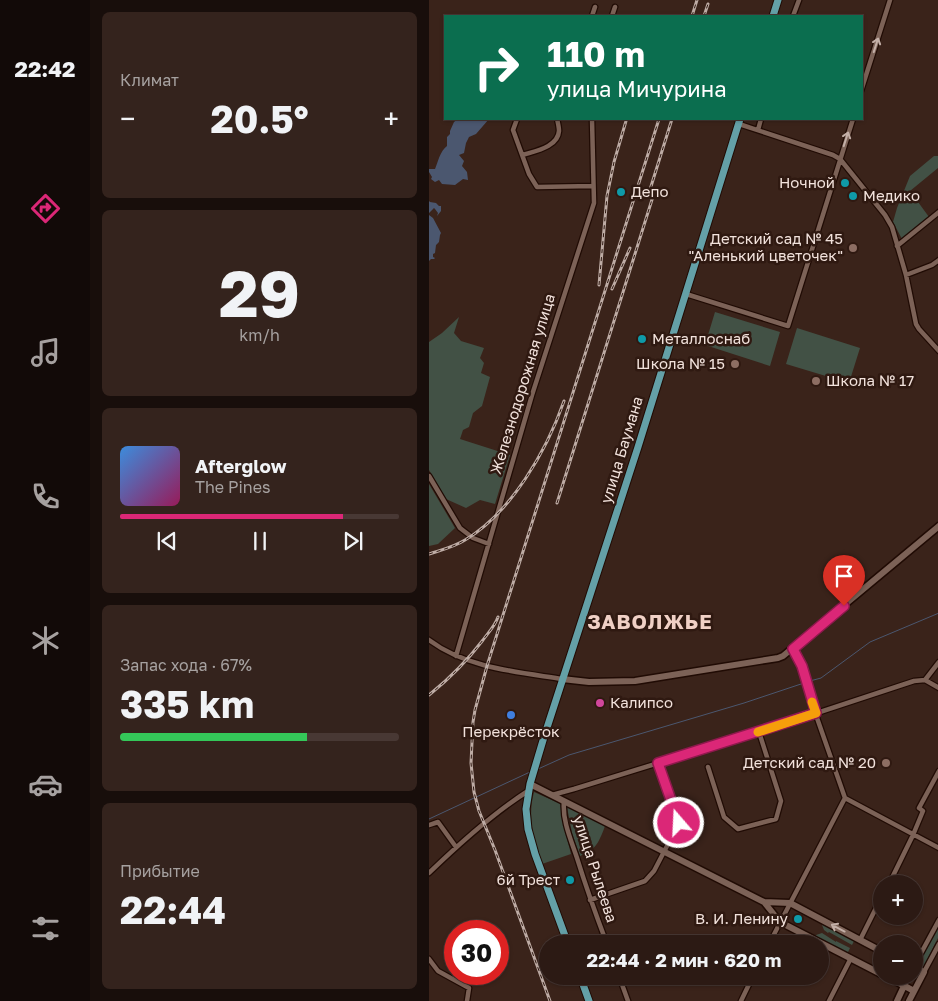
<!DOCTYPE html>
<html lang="ru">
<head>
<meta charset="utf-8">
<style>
	:root { --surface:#2c1a14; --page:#34231d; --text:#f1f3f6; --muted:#a6a1a0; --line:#483834; --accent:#db2777 }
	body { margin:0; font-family:"Golos Text",sans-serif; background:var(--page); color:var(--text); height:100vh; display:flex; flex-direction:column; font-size:19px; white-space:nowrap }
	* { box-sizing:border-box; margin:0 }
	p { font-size:16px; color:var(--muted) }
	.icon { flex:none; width:28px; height:28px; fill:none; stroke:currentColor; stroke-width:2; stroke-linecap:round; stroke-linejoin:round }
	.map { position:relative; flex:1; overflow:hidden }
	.details { display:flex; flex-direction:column; gap:12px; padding:12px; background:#180e0b; width:339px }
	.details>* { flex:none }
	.top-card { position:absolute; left:15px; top:15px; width:419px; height:105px; border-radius:0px; box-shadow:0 1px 4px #0004,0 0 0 1px var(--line); background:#0b6e4f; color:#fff; overflow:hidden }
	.fabs { position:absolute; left:444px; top:875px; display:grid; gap:10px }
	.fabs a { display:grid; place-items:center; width:50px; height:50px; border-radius:50%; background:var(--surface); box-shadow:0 1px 4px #0004,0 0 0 1px var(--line); font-size:25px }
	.speed { position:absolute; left:15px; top:920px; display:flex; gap:10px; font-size:25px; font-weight:700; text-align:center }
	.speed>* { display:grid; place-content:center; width:65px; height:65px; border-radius:50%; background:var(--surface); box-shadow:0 1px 4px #0004,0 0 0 1px var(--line); line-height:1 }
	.speed .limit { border:8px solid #d22; background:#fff; color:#111 }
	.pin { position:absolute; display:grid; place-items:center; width:42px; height:42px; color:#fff; margin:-51px -21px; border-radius:50% 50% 50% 0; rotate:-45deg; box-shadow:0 0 5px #0007 }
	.pin .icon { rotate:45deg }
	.me { position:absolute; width:55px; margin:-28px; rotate:341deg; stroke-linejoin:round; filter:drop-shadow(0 0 4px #0008) }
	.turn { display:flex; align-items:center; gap:18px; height:105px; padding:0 20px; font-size:22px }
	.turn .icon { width:65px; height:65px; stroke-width:2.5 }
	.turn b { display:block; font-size:35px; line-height:42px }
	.big { font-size:38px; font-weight:700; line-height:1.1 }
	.details .tile { flex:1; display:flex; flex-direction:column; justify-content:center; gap:8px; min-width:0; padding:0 18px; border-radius:8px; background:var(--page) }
	.details .dial { align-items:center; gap:0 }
	.dial b { font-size:65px; line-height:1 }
	.song { display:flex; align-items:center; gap:15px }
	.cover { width:60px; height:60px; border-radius:8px; background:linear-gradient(135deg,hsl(210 70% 55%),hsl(330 70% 35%)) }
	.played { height:5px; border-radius:2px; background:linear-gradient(90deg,var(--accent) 80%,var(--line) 80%) }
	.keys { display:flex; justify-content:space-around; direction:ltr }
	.heat { display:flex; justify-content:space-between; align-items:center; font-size:28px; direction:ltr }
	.charge { height:8px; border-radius:4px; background:linear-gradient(90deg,#34c759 67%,var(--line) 0) }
	.trip { position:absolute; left:110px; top:935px; width:290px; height:50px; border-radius:25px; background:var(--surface); box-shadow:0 1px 4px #0004,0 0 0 1px var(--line); font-weight:700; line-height:50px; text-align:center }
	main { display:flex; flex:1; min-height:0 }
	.tabs { display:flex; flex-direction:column; width:90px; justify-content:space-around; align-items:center; background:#120a08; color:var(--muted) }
	.tabs .icon { width:35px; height:35px }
	.tabs .on { color:var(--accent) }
	.tabs b { font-size:22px; color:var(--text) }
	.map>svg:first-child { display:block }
	.green { fill:#425145 }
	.water { fill:#4b576f }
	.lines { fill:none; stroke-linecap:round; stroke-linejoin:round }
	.stream { stroke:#4b576f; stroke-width:1 }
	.street-casing { stroke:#200b04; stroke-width:7 }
	.secondary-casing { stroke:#200b04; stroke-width:9 }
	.primary-casing { stroke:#200b04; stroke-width:9 }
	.street { stroke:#7c6257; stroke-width:4.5 }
	.secondary { stroke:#7c6257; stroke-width:6 }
	.primary { stroke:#64a0a7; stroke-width:7 }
	.rail-casing { stroke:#beaca5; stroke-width:3 }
	.rail { stroke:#2f1911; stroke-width:1; stroke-dasharray:4; stroke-linecap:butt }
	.oneway { stroke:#c3afa7 }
	.route-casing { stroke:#8e194d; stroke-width:12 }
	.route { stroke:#db2777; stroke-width:9 }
	.slow { stroke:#f59e0b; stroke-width:9 }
	.culture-dot { fill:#0f9aa8; stroke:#2f1911; stroke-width:2 }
	.education-dot { fill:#8d6e63; stroke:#2f1911; stroke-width:2 }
	.hotel-dot { fill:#d1479c; stroke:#2f1911; stroke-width:2 }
	.shop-dot { fill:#3f7fe0; stroke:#2f1911; stroke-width:2 }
	.labels { text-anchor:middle; stroke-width:5; stroke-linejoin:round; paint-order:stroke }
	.poi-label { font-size:15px; fill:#f2e2dc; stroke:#2f1911; text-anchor:end }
	.street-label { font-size:15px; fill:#f2e2dc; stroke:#2f1911 }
	.district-label { font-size:20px; font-weight:bold; letter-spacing:1px; fill:#f0d0c5; stroke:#2f1911 }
</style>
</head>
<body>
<main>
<nav class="tabs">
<b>22:42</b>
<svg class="icon on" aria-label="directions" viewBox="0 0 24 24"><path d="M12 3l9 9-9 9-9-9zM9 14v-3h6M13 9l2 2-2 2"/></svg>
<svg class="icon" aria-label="music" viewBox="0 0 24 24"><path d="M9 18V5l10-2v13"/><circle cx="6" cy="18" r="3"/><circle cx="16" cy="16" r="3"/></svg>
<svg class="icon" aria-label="phone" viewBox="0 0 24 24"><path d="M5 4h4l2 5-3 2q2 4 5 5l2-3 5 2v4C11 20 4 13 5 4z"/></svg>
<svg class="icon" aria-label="climate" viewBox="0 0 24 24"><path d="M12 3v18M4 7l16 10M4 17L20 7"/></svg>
<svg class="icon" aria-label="car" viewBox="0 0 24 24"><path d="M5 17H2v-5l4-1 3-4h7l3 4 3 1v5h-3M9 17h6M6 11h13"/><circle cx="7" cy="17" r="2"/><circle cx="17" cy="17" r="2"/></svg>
<svg class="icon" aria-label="filters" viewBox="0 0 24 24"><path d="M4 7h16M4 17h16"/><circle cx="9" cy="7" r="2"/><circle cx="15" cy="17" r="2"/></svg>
</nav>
<section class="details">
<div class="tile"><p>Климат</p>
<div class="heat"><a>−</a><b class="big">20.5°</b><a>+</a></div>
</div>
<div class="tile dial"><b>29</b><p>km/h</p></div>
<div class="tile">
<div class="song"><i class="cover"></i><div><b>Afterglow</b><p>The Pines</p></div></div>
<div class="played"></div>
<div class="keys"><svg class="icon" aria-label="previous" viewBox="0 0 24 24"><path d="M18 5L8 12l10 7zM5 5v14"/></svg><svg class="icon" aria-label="pause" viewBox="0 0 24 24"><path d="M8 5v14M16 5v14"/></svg><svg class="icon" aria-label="next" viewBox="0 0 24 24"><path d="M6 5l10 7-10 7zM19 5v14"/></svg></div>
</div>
<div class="tile"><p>Запас хода · 67%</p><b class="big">335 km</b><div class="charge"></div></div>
<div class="tile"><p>Прибытие</p><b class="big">22:44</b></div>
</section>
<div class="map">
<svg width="510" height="1001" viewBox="0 0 510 1001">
	<rect width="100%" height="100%" fill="#3a231a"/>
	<path class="green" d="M505,156H509V168L481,191L500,217L473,239L464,222L468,208L481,176Z
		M286,312L351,332L341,366L276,345Z
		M30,317L25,333L32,341L55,348L51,358L55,363L52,373L61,377L53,406L44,413L40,427L34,430L31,439L81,455L66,504L51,500L37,508L17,499L0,470V342L13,333Z
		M368,328L431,348L420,383L357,364Z
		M0,484L26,528L9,544L0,546Z
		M105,792L132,804L136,831L142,854L113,864C105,839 98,819 105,792Z
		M138,807L176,826C170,842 167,850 151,856L143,833Z
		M394,922L426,939L423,945L400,932L399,933L395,930L393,925Z
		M509,925V938L495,966L490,963Z
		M393,933L407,942V941L421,948L418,954L386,937L387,935Z"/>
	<path class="water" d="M29,119H60L47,134L40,137L37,143L35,153L30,155L35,161L33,166L38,172L39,180L34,179L26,185L13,184L10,180L6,182L2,179L3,177L0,172V169H6C9,162 11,151 18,146V137L21,134V131L25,122Z
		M0,201L1,202L7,203L10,206H12V211L8,216L9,213L6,209L5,208L0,213Z
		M0,215L4,218L12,233L11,235L10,242L7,245L6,253L4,254V257L6,258L5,259H2L0,261Z"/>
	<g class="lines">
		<path class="stream" d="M381,681L392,678L441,642L510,613
			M109,769L140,755L315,703L375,683
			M0,819L101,772"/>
		<defs>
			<path id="street" d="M163,16L166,7
				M183,16L186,7
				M364,16L370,0
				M432,91L461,0
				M88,119L84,130L100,174L108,187L164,186
				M310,124L404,155L411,159L456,215L463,227L477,275L487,324L490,329L510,351
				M329,130L332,119
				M94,155C106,151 129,147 130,131C130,127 129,123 128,119
				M468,246L510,212
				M477,275L503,265L510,260
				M257,294L359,326L424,119
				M0,476L31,528L44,538L60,544
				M0,640C37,668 89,672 133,679
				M27,656L103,395L165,203L163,119
				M496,680L510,662
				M279,767L295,817L309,829L347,819L352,801L330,732
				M123,795L145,789L330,732L485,681L496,680L510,688
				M416,798L510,848
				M135,801C133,820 142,840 148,858C157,887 167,915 178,944
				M0,825L9,822L27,847
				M0,873C31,843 63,814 99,791
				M460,884L484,835L494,811L490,808L510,771
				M161,900L216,881L225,871L250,823L229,763
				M431,940L452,898
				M340,944L416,798L388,718L373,666L364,649
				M0,959L9,971L40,988L38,1001
				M485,966L510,920
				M495,972L510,944
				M190,976L199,1001
				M475,986L480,976
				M312,1001L324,976
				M400,1001L422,958"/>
			<path id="secondary" d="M133,679L160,682L206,681L349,658L354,656L510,526
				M101,784L335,902L351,922L452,974
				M335,902L361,903L452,951
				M457,976L485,991
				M468,1001L475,986
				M480,1001L495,972L485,967"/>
			<path id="primary" d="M344,16L349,0
				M139,944L106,854L99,829L97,809L101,784L115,737L209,447L311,119
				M151,976L160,1001"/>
		</defs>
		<use href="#street" class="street-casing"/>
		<use href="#secondary" class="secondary-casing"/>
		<use href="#primary" class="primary-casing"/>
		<use href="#street" class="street"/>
		<use href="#secondary" class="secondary"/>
		<use href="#primary" class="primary"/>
		<defs>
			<path id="rail" d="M263,16L268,0
				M275,16L279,4
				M219,196L243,119
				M170,285L178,196L185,162L197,121
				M183,289L201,248
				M128,503L226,190
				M0,554C12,550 25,547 36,540C82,513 118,450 135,401
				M0,695C20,679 38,661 54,640C59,633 66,626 69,617
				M121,1001L66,850L50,811L45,792L42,763L44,722L46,710L58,666L230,119"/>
		</defs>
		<use href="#rail" class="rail-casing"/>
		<use href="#rail" class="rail"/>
	</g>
	<defs><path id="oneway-shaft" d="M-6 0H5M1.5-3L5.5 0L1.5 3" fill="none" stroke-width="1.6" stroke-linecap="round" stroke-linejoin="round" transform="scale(1.25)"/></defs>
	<g class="oneway">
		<use href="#oneway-shaft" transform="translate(447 45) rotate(-72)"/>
		<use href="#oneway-shaft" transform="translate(417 139) rotate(-72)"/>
		<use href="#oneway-shaft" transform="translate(409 928) rotate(-152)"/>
	</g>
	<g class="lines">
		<defs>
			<path id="route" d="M250,823L229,763L387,713L373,666L364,649L415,606"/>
		</defs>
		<use href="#route" class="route-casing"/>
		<use href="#route" class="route"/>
		<path class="slow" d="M329,732L387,713L383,702"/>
	</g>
	<g class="culture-dot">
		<circle cx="416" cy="183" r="5"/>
		<circle cx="192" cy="192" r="5"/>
		<circle cx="424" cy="196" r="5"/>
		<circle cx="213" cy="339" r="5"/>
		<circle cx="141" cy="880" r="5"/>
		<circle cx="369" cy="919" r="5"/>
	</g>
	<g class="education-dot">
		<circle cx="424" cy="248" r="5"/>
		<circle cx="306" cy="364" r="5"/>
		<circle cx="387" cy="381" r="5"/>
		<circle cx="457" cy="763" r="5"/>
	</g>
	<circle class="hotel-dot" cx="171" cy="703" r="5"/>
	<circle class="shop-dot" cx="82" cy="715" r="5"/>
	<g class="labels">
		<g class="poi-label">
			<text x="406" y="188">Ночной</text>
			<text x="202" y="197" text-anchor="start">Депо</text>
			<text x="434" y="201" text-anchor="start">Медико</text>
			<text x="414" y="244">Детский сад № 45<tspan x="414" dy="17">"Аленький цветочек"</tspan></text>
			<text x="223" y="344" text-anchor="start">Металлоснаб</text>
			<text x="296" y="369">Школа № 15</text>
			<text x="397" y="386" text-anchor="start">Школа № 17</text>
			<text x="181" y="708" text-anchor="start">Калипсо</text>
			<text x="82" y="737" text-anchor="middle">Перекрёсток</text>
			<text x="447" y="768">Детский сад № 20</text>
			<text x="131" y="885">6й Трест</text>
			<text x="359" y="924">В. И. Ленину</text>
		</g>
		<g class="street-label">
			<text transform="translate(94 384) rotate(-73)" y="5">Железнодорожная улица</text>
			<text transform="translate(193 450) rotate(-73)" y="5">улица Баумана</text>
			<text transform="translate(166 869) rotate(72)" y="5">улица Рылеева</text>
		</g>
		<g class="district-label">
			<text x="221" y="629">ЗАВОЛЖЬЕ</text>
		</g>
	</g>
</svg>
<div class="fabs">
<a>+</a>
<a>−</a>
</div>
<div class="speed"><div class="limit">30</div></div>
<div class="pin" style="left:415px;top:606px;background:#d93025"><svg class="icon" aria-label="arrive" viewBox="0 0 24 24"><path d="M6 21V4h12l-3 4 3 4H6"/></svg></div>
<svg class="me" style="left:250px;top:823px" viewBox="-20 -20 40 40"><circle r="17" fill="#db2777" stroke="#fff" stroke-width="3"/><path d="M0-11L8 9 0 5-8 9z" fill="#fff"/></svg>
<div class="trip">22:44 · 2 мин · 620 m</div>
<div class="top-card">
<div class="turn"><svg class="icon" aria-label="right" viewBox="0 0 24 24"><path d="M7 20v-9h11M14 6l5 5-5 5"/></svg><div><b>110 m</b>улица Мичурина</div></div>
</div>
</div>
</main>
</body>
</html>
